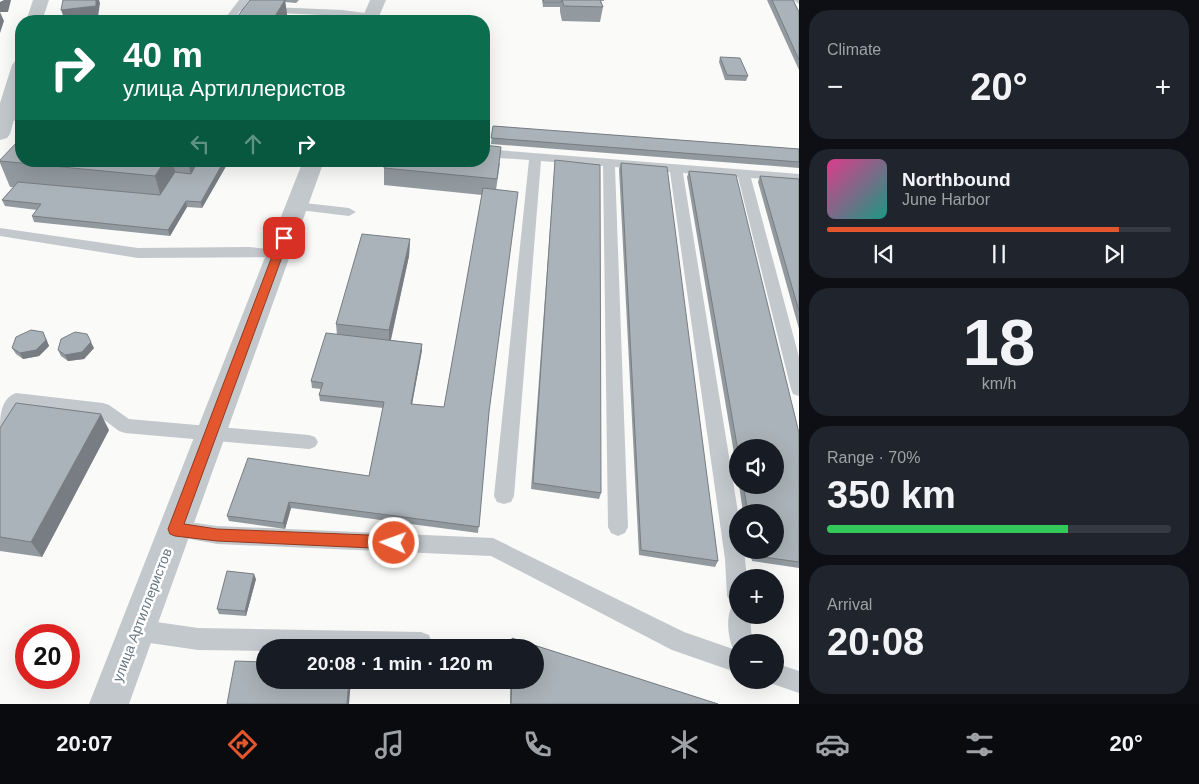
<!DOCTYPE html>
<html lang="en">
<head>
<meta charset="utf-8">
<style>
	:root { --surface:#171b24; --page:#20242c; --text:#f1f3f6; --muted:#9ea1a6; --line:#363941; --accent:#e4572e }
	body { margin:0; font-family:Helvetica,sans-serif; background:var(--page); color:var(--text); height:100vh; display:flex; flex-direction:column; font-size:19px; white-space:nowrap }
	* { box-sizing:border-box; margin:0 }
	p { font-size:16px; color:var(--muted) }
	.icon { flex:none; width:28px; height:28px; fill:none; stroke:currentColor; stroke-width:2; stroke-linecap:round; stroke-linejoin:round }
	.map { position:relative; flex:1; overflow:hidden }
	.side { display:flex; flex-direction:column; gap:10px; padding:10px; background:#0d0f14; width:400px }
	.side>* { flex:none }
	.top-card { position:absolute; left:15px; top:15px; width:475px; height:152px; border-radius:20px; box-shadow:0 5px 20px #0002; background:#0b6e4f; color:#fff; overflow:hidden }
	.fabs { position:absolute; left:729px; top:439px; display:grid; gap:10px }
	.fabs a { display:grid; place-items:center; width:55px; height:55px; border-radius:50%; background:var(--surface); box-shadow:0 5px 20px #0002; font-size:25px }
	.speed { position:absolute; left:15px; top:624px; display:flex; gap:10px; font-size:25px; font-weight:700; text-align:center }
	.speed>* { display:grid; place-content:center; width:65px; height:65px; border-radius:50%; background:var(--surface); box-shadow:0 5px 20px #0002; line-height:1 }
	.speed .limit { border:8px solid #d22; background:#fff; color:#111 }
	.pin { position:absolute; display:grid; place-items:center; width:42px; height:42px; color:#fff; margin:-21px; border-radius:10px; box-shadow:0 2px 8px #0006 }
	.me { position:absolute; width:55px; margin:-28px; rotate:272deg; stroke-linejoin:round; filter:drop-shadow(0 0 4px #0008) }
	.turn { display:flex; align-items:center; gap:18px; height:105px; padding:0 25px; font-size:22px }
	.turn .icon { width:65px; height:65px; stroke-width:2.5 }
	.turn b { display:block; font-size:35px; line-height:42px }
	.lanes { display:flex; align-items:center; height:48px; padding:0 25px; background:#0003; justify-content:center; gap:25px; direction:ltr }
	.lanes .off { opacity:.35 }
	.big { font-size:38px; font-weight:700; line-height:1.1 }
	.side .tile { flex:1; display:flex; flex-direction:column; justify-content:center; gap:8px; min-width:0; padding:0 18px; border-radius:20px; background:var(--page) }
	.side .dial { align-items:center; gap:0 }
	.dial b { font-size:65px; line-height:1 }
	.song { display:flex; align-items:center; gap:15px }
	.cover { width:60px; height:60px; border-radius:8px; background:linear-gradient(135deg,hsl(330 70% 55%),hsl(170 70% 35%)) }
	.played { height:5px; border-radius:2px; background:linear-gradient(90deg,var(--accent) 85%,var(--line) 85%) }
	.keys { display:flex; justify-content:space-around; direction:ltr }
	.heat { display:flex; justify-content:space-between; align-items:center; font-size:28px; direction:ltr }
	.charge { height:8px; border-radius:4px; background:linear-gradient(90deg,#34c759 70%,var(--line) 0) }
	.trip { position:absolute; left:256px; top:639px; width:288px; height:50px; border-radius:25px; background:var(--surface); box-shadow:0 5px 20px #0002; font-weight:700; line-height:50px; text-align:center }
	.tab-bar { display:flex; height:80px; justify-content:space-around; align-items:center; background:#090b0e; color:var(--muted) }
	.tab-bar .icon { width:35px; height:35px }
	.tab-bar .current { color:var(--accent) }
	.tab-bar b { font-size:22px; color:var(--text) }
	main { display:flex; flex:1; min-height:0 }
	.map>svg:first-child { display:block }
	.lines { fill:none; stroke-linecap:round; stroke-linejoin:round }
	.service { fill:#c3c8cc; fill-rule:evenodd }
	.minor { fill:#c3c8cc; fill-rule:evenodd }
	.tertiary { fill:#c3c8cc; fill-rule:evenodd }
	.wall { fill:#929a9f }
	.shaded-wall { fill:#777d82 }
	.building { fill:#aab3b9; stroke:#777d82 }
	.route { fill:#e4572e; stroke:#94391e }
	.labels { text-anchor:middle; stroke-width:5; stroke-linejoin:round; paint-order:stroke }
	.street-label { font-size:14px; fill:#657683; stroke:#fff }
</style>
</head>
<body>
<main>
<div class="map">
<svg width="799" height="704" viewBox="0 0 799 704">
	<rect width="100%" height="100%" fill="#fafaf8"/>
	<g class="lines">
		<path class="service" d="M239,0H249L245,6L342,10L404,18L409,21H384L342,16L240,11L233,21H223Z
			M793,0H799V4Z
			M5,115H21V121L1,120L0,117Z
			M484,149L799,174V182L751,178L799,357V396L793,394L791,389L738,177L683,173L738,512V550H744L747,578H738V615H750L752,642H738V673L672,650L491,556L217,544L168,535L165,529L168,523L175,520L217,526L493,538L684,632L733,649C728,637 726,620 731,608L737,606L731,603L727,596L725,559L670,172L615,167L628,527L625,533L618,536L611,533L608,527L603,166L541,161L514,496L511,502L504,504L497,502L494,496L529,160L484,157Z
			M296,202L349,208L356,212L349,216L291,209L289,206Z
			M0,228L138,248L250,247L283,251L285,254L283,257L138,258L0,236Z
			M16,393L103,403L109,405L129,419L309,435L315,437L318,442L315,447L309,449L125,433L119,431L99,416L21,407L6,430L0,432C0,417 0,399 16,393Z
			M136,619L198,628L421,632L429,635L432,643L430,648H265V651L198,650L136,641L128,638L125,630L128,622Z
			M775,663L799,671V693L767,682L766,680H775Z"/>
		<path class="minor" d="M33,0H49L42,21H26Z
			M21,60V95L10,134L7,138L0,140V103L12,65L15,61Z"/>
		<path class="tertiary" d="M370,0H386L377,21H361Z
			M303,161H324L129,704H89Z"/>
	</g>
	<path class="wall" d="M250,0H299L296,3L285,2L288,21Z
		M516,0H604V1H601L603,7L600,22L562,21L560,12V7H543L542,0Z
		M767,0H793L799,12V70Z
		M720,57L748,76L746,81L725,80L719,62Z
		M493,126L799,149V168L491,144Z
		M0,160L21,161H229L202,208L187,207L170,236L34,222L32,216L37,210L5,206L2,200L13,187H10L0,163Z
		M555,160L601,493L599,499L531,489Z
		M500,163L496,190L489,412L478,533L291,508L285,529L229,521L227,516L369,476L383,408L320,401L319,395L321,389L312,388L311,381L337,335L336,324L410,239L409,256L391,340L422,344V350L412,404L444,407L482,195L384,185V168Z
		M621,163L718,561L715,567L639,555L619,169Z
		M689,171L799,433V568L752,561L750,550H775V512H743L739,485H775L738,448V477L687,177Z
		M760,176L799,179V329L758,182Z
		M46,338L49,346L39,356L23,359L16,354L12,348Z
		M94,348L84,359L68,361L61,356L58,350Z
		M0,428L109,430L42,557L0,551Z
		M256,579L246,616L219,614L217,609Z
		M512,638L718,704H510V680H535V648H511Z"/>
	<path class="shaded-wall" d="M4,0H11L8,12H0L4,21L0,33V2Z
		M96,0H99L100,3L98,17L65,20L61,10Z
		M285,0L288,21H272Z
		M165,161H172L177,178L162,201L155,176Z
		M188,161H203L192,180Z
		M224,161H229L202,208L201,202Z
		M186,201L187,207L170,236L168,230Z
		M410,239L409,256L389,347V330Z
		M43,332L49,346L39,356L23,359L20,353Z
		M91,342L94,348L84,359L68,361L65,355Z
		M422,344V350L411,410V404Z
		M101,414L109,430L42,557L31,542Z
		M289,502L291,508L285,529L283,523Z
		M254,574L256,579L246,616L245,611Z
		M349,680H351L349,704H347Z"/>
	<path class="building" d="M63,0H96V6L61,10Z
		M250,0H285L272,21H234Z
		M543,0H562L561,2H544Z
		M562,0H600L603,7L564,6Z
		M772,0H793L799,12V60Z
		M90,18V21H55Z
		M720,57L740,58L748,76L727,75Z
		M493,126L799,149V162L491,138Z
		M19,140H21V161H165L155,176L0,161V160Z
		M484,145L501,147L497,179L384,168L386,161H484Z
		M555,160L600,165L601,493L533,483Z
		M198,161H224L201,202L186,201L168,230L32,216L41,204L2,200L18,182L160,195L175,172L191,174Z
		M621,163L667,167L718,561L641,550Z
		M689,171L736,175L799,433V562L756,556L755,550H775V512H748L743,485H775V448H738V451Z
		M760,176L799,179V311Z
		M483,188L518,192L489,412L479,527L289,502L283,523L227,516L248,458L369,476L384,402L319,395L323,383L311,381L326,333L422,344L411,404L444,407Z
		M362,234L410,239L389,330L336,324Z
		M31,330L43,332L46,340L36,350L20,353L12,348L16,337Z
		M75,332L87,334L91,342L82,352L65,355L58,350L61,339Z
		M16,403L101,414L31,542L0,537V428Z
		M227,571L254,574L245,611L217,609Z
		M512,638L718,704H511L512,680H535V648H512Z
		M235,661L265,662V680H349L347,704H227Z"/>
	<path class="route" d="M284,235L289,238L184,524L217,529L394,536L399,538L402,543L399,547L394,549L217,541L175,536L170,534L168,529L279,238Z"/>
	<g class="labels">
		<g class="street-label">
			<text transform="translate(142 615) rotate(-69)" y="5">улица Артиллеристов</text>
		</g>
	</g>
</svg>
<div class="fabs">
<a><svg class="icon" aria-label="sound" viewBox="0 0 24 24"><path d="M4 9h4l5-4v14l-5-4H4zM17 9q2 3 0 6"/></svg></a>
<a><svg class="icon" aria-label="search" viewBox="0 0 24 24"><circle cx="10" cy="10" r="6"/><path d="M15 15l6 6"/></svg></a>
<a>+</a>
<a>−</a>
</div>
<div class="speed"><div class="limit">20</div></div>
<div class="pin" style="left:284px;top:238px;background:#d93025"><svg class="icon" aria-label="arrive" viewBox="0 0 24 24"><path d="M6 21V4h12l-3 4 3 4H6"/></svg></div>
<svg class="me" style="left:394px;top:543px" viewBox="-20 -20 40 40"><circle r="17" fill="#e4572e" stroke="#fff" stroke-width="3"/><path d="M0-11L8 9 0 5-8 9z" fill="#fff"/></svg>
<div class="trip">20:08 · 1 min · 120 m</div>
<div class="top-card">
<div class="turn"><svg class="icon" aria-label="right" viewBox="0 0 24 24"><path d="M7 20v-9h11M14 6l5 5-5 5"/></svg><div><b>40 m</b>улица Артиллеристов</div></div>
<div class="lanes"><svg class="icon off" aria-label="left" viewBox="0 0 24 24"><path d="M17 20v-9H6M10 6l-5 5 5 5"/></svg><svg class="icon off" aria-label="ahead" viewBox="0 0 24 24"><path d="M12 20V5M6 11l6-6 6 6"/></svg><svg class="icon" aria-label="right" viewBox="0 0 24 24"><path d="M7 20v-9h11M14 6l5 5-5 5"/></svg></div>
</div>
</div>
<section class="side">
<div class="tile"><p>Climate</p>
<div class="heat"><a>−</a><b class="big">20°</b><a>+</a></div>
</div>
<div class="tile">
<div class="song"><i class="cover"></i><div><b>Northbound</b><p>June Harbor</p></div></div>
<div class="played"></div>
<div class="keys"><svg class="icon" aria-label="previous" viewBox="0 0 24 24"><path d="M18 5L8 12l10 7zM5 5v14"/></svg><svg class="icon" aria-label="pause" viewBox="0 0 24 24"><path d="M8 5v14M16 5v14"/></svg><svg class="icon" aria-label="next" viewBox="0 0 24 24"><path d="M6 5l10 7-10 7zM19 5v14"/></svg></div>
</div>
<div class="tile dial"><b>18</b><p>km/h</p></div>
<div class="tile"><p>Range · 70%</p><b class="big">350 km</b><div class="charge"></div></div>
<div class="tile"><p>Arrival</p><b class="big">20:08</b></div>
</section>
</main>
<nav class="tab-bar">
<b>20:07</b>
<svg class="icon current" aria-label="directions" viewBox="0 0 24 24"><path d="M12 3l9 9-9 9-9-9zM9 14v-3h6M13 9l2 2-2 2"/></svg>
<svg class="icon" aria-label="music" viewBox="0 0 24 24"><path d="M9 18V5l10-2v13"/><circle cx="6" cy="18" r="3"/><circle cx="16" cy="16" r="3"/></svg>
<svg class="icon" aria-label="phone" viewBox="0 0 24 24"><path d="M5 4h4l2 5-3 2q2 4 5 5l2-3 5 2v4C11 20 4 13 5 4z"/></svg>
<svg class="icon" aria-label="climate" viewBox="0 0 24 24"><path d="M12 3v18M4 7l16 10M4 17L20 7"/></svg>
<svg class="icon" aria-label="car" viewBox="0 0 24 24"><path d="M5 17H2v-5l4-1 3-4h7l3 4 3 1v5h-3M9 17h6M6 11h13"/><circle cx="7" cy="17" r="2"/><circle cx="17" cy="17" r="2"/></svg>
<svg class="icon" aria-label="filters" viewBox="0 0 24 24"><path d="M4 7h16M4 17h16"/><circle cx="9" cy="7" r="2"/><circle cx="15" cy="17" r="2"/></svg>
<b>20°</b>
</nav>
</body>
</html>
